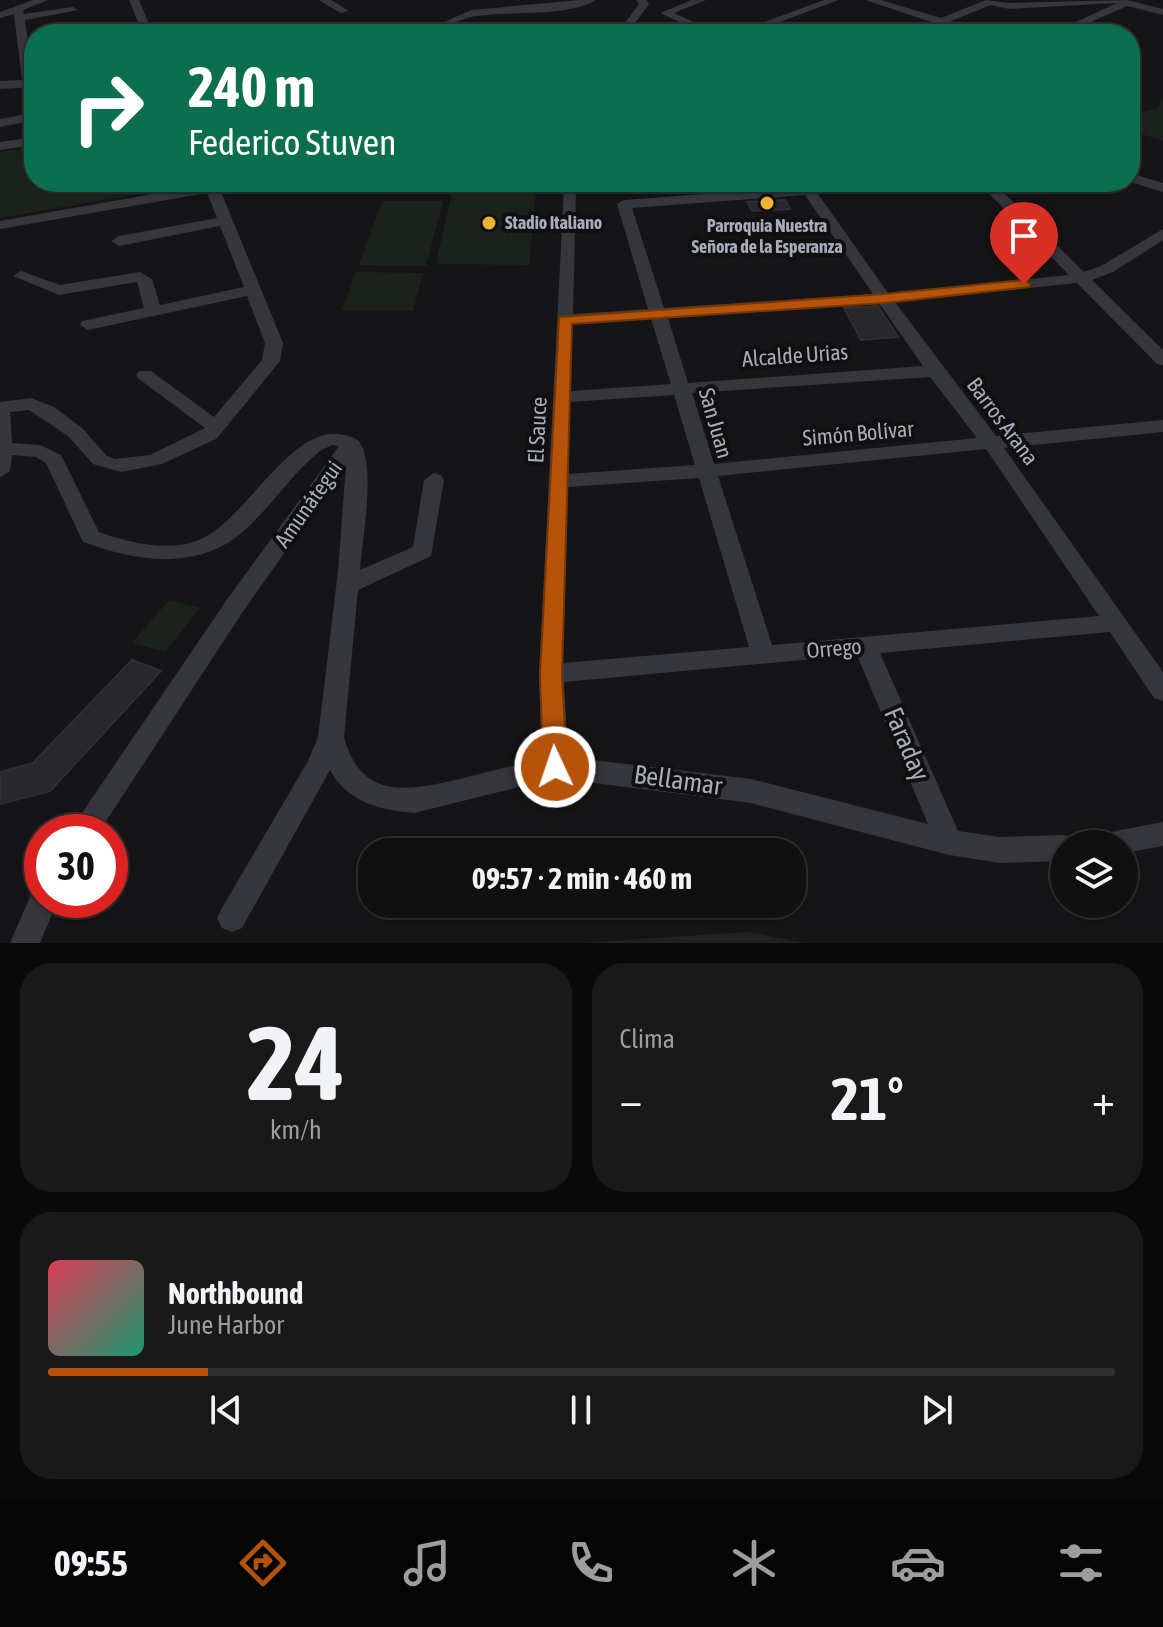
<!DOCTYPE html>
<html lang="es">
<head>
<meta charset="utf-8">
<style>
	:root { --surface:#101011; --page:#19191a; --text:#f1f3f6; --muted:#9c9d9f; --line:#303031; --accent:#b45309 }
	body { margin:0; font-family:"Asap Condensed",sans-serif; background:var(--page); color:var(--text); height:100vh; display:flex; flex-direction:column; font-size:30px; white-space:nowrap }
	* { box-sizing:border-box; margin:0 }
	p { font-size:26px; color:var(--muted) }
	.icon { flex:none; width:44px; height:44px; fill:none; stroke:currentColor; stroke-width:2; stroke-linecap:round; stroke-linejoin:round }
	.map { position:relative; height:943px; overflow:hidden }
	.sheet { display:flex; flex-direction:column; gap:20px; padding:20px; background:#090909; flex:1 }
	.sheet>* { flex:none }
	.banner { position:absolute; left:24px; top:24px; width:1116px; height:168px; border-radius:32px; box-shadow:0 2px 6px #0004,0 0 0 2px var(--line); background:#0b6e4f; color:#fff; overflow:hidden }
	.fabs { position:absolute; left:1050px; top:830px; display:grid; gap:16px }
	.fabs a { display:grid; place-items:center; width:88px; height:88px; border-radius:50%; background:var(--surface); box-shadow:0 2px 6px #0004,0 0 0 2px var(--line); font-size:40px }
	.speed { position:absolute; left:24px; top:814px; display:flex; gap:16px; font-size:40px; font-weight:700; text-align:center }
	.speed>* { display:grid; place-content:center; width:104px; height:104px; border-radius:50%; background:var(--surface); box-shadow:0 2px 6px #0004,0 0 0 2px var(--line); line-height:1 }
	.speed .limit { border:12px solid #d22; background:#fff; color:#111 }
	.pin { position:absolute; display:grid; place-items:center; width:68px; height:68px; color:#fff; margin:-82px -34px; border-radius:50% 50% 50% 0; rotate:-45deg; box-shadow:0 0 8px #0007 }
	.pin .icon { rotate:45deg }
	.me { position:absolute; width:88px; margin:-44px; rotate:357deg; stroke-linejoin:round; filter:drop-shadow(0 0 6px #0008) }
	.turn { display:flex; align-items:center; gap:28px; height:168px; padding:0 32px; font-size:36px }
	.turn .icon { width:104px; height:104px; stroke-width:2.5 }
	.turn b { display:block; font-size:56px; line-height:68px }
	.big { font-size:60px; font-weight:700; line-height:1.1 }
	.sheet .card { flex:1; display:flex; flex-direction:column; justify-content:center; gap:12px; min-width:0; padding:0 28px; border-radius:32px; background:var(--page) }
	.sheet .dial { align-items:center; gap:0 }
	.dial b { font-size:104px; line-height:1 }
	.song { display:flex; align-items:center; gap:24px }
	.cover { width:96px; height:96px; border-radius:12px; background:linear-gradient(135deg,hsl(350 70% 55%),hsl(160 70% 35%)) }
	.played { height:8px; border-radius:4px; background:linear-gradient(90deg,var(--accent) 15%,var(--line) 15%) }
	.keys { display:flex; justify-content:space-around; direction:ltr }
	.heat { display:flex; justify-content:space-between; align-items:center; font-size:44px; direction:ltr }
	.sheet .tiles { flex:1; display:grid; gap:20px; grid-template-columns:1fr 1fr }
	.card:last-child { grid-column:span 2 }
	.trip { position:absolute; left:358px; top:838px; width:448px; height:80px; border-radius:32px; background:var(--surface); box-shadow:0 2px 6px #0004,0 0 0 2px var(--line); font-weight:700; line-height:80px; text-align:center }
	.dock { display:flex; height:128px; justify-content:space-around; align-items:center; background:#060607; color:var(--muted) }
	.dock .icon { width:56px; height:56px }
	.dock .selected { color:var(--accent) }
	.dock b { font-size:36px; color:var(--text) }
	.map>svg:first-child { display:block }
	.built { fill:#212124 }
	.green { fill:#1b221c }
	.building { fill:#28282b; stroke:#2f2f33; stroke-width:2 }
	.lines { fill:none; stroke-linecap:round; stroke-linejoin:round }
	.minor { fill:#36373c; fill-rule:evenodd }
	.route { fill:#b45309; stroke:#753606; stroke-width:2 }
	.poi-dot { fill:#efb236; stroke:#101012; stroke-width:3 }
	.labels { text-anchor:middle; stroke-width:8; stroke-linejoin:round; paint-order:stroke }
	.far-poi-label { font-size:18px; font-weight:bold; fill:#a7acb7; stroke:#101012; text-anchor:start }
	.street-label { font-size:22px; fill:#a7acb7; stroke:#101012 }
	.near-street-label { font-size:26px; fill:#a7acb7; stroke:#101012 }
</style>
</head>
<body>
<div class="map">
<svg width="1163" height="943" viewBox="0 0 1163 943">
	<rect width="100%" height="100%" fill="#151517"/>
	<path class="built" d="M748,932L806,943H580Z"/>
	<path class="green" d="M1163,97V141L1130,130V121L1138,119L1140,112L1158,108Z
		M34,147V182L202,183L0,218V152Z
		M454,182H537L529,265L436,264Z
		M382,201H443L426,266L359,265Z
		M356,272L423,273L413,311L342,310Z
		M169,600L200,608L165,652L132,643Z"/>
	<path class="building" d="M785,200L790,209L752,211L747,202Z
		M878,306L898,337L861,340L844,308Z
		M132,660L161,671L50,791L0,804V772L33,763Z"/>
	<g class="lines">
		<path class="minor" d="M33,0H48L23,10L24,14L73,7L78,10L25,20L34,87L0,89V81L22,80L14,14L0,18V12Z
			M129,0H139L153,34H143Z
			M319,0H331L349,11L340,13Z
			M580,0H596C568,17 511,11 477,16C456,18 440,34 418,34L471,10Z
			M636,0H646L649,4L627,34H617L639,4Z
			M692,0H706L674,13L720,34H706L660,13Z
			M824,0H839L747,34H732Z
			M865,0H881L941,18L986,0L1009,3L1127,0L1163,9V15L1127,6L1064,34H1050L1117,3L1009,9L991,5L951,21L988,34C972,34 957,25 942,25C931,25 918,34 904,34L931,22Z
			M22,115L28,119L26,122L0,127V119Z
			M34,137V145L0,150V142Z
			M1130,173L1163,183V192L1130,182Z
			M203,182H217L283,343L280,361L223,431L216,439L162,464L121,472L93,464L68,436L29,410L10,412L12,443L40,445L61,455L99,532C130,543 170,553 201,539C247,519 292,422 344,435C350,436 357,438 360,443C376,467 362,541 360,570L413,547L424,480L434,473L441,475L444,480L431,556L358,590L344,737C362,803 411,790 464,778C490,771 516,765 542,759L539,674L564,188L576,191L573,314L648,309L617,204L624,200L799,187L796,182H810L813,186L925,182L918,186L818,194L888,293L1069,275L978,182H993L1084,272L1101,266L1163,229V240L1113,272L1092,280L1163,350V365L1157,364L1077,283L895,302L996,436L1163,420V432L1004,448L1163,672V701L1154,698L1110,632L880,653L958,831L1000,837L1064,835L1074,839L1076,844H1064V861L1000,863L949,855L751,803L555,778L414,813C380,810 347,802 330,770L242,928L232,932L222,928L217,918L222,908L308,761L318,737L338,571L346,465L242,613L99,832H69L226,601L339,446L332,445L320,451C292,474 273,504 247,528C201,572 138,562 83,542L46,463L36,457L12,455L10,471L0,477V402L31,398L54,407L82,428L107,456L115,459L150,455L205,428L139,379L136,375L139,371H151L214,417L262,360L265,343L247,296L88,330L80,325L82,321L144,308L137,282L59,295L13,276L21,271L60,285L140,272L152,279L160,305L244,287L220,226L119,246L111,241L119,236L217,218L207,193L0,229V221L204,185ZM805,195L873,294L664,308L632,208ZM879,303L923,366L688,383L668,318ZM651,319L671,384L571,391L572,324ZM930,377L977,438L714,464L692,393ZM674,395L695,465L568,474L570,402ZM986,449L1099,616L772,645L718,476ZM699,478L749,647L563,663L568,487ZM857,655L928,824L751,779L568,757L564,682Z
			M1163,822V846L1124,853V844H1090L1094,835Z
			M42,887V900H58L40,943H10L33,890Z"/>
	</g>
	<path class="route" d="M1024,280L1031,284L1029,287L884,303L572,324L562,674L567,767L564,774L555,777L547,774L543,767L540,674L559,317L884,294Z"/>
	<g class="poi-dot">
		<circle cx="767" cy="203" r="8"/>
		<circle cx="489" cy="223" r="8"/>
	</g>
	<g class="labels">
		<g class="far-poi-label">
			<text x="505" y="229">Stadio Italiano</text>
			<text x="767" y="232" text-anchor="middle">Parroquia Nuestra<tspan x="767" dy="21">Señora de la Esperanza</tspan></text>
		</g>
		<g class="street-label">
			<text transform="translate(795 355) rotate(-4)" y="8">Alcalde Urias</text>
			<text transform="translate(1003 421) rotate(53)" y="8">Barros Arana</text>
			<text transform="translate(716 423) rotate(74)" y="8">San Juan</text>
			<text transform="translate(537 430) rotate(-87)" y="8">El Sauce</text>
			<text transform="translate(858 433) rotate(-5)" y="8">Simón Bolívar</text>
			<text transform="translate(308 504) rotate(-55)" y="8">Amunátegui</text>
			<text transform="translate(834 648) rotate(-5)" y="8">Orrego</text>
		</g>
		<g class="near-street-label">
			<text transform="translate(907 744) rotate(67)" y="9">Faraday</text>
			<text transform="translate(678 780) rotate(8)" y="9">Bellamar</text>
		</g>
	</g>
</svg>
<div class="fabs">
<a><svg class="icon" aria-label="layers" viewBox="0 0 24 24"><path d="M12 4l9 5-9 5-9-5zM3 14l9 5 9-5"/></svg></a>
</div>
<div class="speed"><div class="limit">30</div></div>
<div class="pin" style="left:1024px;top:284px;background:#d93025"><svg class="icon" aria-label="arrive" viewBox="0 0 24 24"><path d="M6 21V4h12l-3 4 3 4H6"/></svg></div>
<svg class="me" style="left:555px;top:767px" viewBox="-20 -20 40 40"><circle r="17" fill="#b45309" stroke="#fff" stroke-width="3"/><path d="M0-11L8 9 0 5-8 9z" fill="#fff"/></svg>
<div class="trip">09:57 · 2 min · 460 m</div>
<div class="banner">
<div class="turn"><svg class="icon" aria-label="right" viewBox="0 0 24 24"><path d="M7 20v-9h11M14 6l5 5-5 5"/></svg><div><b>240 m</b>Federico Stuven</div></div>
</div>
</div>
<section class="sheet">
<div class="tiles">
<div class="card dial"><b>24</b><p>km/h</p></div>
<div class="card"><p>Clima</p>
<div class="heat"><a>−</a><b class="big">21°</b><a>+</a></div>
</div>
<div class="card">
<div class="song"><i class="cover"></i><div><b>Northbound</b><p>June Harbor</p></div></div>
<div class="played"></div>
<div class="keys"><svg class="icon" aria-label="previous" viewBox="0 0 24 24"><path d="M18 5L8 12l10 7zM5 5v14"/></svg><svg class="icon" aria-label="pause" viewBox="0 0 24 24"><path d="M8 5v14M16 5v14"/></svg><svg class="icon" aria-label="next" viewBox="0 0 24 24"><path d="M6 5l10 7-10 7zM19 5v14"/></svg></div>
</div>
</div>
</section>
<nav class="dock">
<b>09:55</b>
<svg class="icon selected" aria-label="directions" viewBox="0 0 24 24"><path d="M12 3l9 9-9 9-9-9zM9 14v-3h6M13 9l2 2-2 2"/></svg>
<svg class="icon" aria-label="music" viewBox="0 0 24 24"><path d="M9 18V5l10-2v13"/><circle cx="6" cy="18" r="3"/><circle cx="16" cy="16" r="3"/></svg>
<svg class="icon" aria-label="phone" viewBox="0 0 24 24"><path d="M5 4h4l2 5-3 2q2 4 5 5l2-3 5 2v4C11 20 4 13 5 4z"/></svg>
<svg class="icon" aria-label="climate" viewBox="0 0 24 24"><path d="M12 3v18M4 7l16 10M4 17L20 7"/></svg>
<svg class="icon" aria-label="car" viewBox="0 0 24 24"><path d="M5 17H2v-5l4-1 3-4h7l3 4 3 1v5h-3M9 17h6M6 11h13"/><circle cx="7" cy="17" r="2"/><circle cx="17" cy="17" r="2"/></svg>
<svg class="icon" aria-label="filters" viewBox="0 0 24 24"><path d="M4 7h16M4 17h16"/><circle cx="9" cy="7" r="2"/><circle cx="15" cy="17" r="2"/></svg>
</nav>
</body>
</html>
